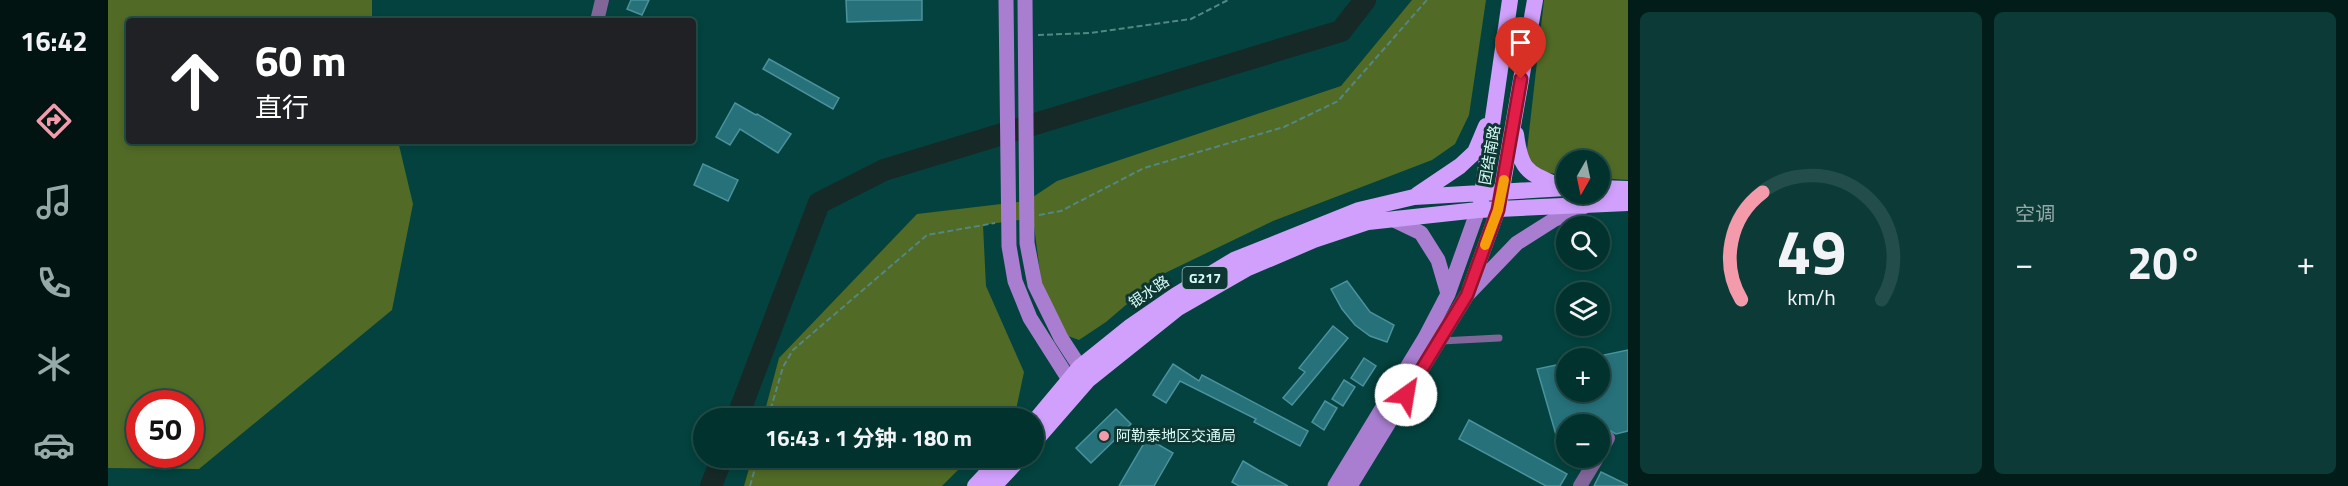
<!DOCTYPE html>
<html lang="zh">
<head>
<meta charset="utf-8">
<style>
	:root { --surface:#02322e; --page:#0c3a36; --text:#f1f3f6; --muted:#96aaaa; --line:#234d4a; --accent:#f39aab }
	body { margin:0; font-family:"Titillium Web","Noto Sans SC",sans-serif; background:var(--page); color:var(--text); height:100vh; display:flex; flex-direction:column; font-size:22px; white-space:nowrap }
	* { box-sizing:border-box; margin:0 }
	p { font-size:20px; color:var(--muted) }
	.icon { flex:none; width:33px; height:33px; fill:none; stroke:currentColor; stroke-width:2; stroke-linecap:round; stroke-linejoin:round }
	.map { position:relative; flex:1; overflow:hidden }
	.panel { display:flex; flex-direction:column; gap:12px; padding:12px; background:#011c19; width:720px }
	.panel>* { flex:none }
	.banner { position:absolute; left:18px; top:18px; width:570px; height:126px; border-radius:6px; box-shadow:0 3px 9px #0003,0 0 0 2px var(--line); background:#202124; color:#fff; overflow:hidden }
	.needle { width:39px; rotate:189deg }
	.fabs { position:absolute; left:1448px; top:150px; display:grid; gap:12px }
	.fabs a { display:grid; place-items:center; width:54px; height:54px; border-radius:50%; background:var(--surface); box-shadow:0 3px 9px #0003,0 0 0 2px var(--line); font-size:30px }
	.speed { position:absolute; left:18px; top:390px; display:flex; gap:12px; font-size:30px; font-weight:700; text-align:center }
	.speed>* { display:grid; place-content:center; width:78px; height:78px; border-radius:50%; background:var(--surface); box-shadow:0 3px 9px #0003,0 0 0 2px var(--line); line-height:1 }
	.speed .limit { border:9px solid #d22; background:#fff; color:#111 }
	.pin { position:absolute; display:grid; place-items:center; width:51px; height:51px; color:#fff; margin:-62px -26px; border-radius:50% 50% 50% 0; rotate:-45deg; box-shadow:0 0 6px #0007 }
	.pin .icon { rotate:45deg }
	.me { position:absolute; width:66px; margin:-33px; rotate:32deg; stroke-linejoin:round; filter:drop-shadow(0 0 4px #0008) }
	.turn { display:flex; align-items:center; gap:21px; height:126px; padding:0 30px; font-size:27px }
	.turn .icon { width:78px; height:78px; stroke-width:2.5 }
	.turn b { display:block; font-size:42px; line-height:51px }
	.big { font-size:45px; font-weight:700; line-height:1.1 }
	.panel .tile { flex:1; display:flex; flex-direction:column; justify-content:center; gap:9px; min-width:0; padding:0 21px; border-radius:9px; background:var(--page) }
	.panel .dial { align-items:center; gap:0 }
	.dial svg { height:156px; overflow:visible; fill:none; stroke:var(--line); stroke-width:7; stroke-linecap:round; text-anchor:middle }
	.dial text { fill:var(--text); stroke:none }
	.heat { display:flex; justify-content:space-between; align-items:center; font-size:33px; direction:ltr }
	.panel .tiles { flex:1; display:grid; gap:12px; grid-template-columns:repeat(2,1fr) }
	.trip { position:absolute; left:585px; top:408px; width:351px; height:60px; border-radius:30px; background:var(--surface); box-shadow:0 3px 9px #0003,0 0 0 2px var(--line); font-weight:700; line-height:60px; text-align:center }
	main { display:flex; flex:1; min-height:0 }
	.tabs { display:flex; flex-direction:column; width:108px; justify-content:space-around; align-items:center; background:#011412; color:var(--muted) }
	.tabs .icon { width:42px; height:42px }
	.tabs .current { color:var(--accent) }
	.tabs b { font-size:27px; color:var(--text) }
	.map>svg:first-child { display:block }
	.green { fill:#516a26; fill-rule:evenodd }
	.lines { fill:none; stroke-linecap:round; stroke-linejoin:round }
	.river { stroke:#162927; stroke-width:22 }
	.building { fill:#26717a; stroke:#4a929c; stroke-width:1.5 }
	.path { stroke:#538783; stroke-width:2; stroke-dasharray:6 3; stroke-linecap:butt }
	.service { stroke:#81669a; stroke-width:7 }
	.minor { stroke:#81669a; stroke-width:14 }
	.secondary { stroke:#a97ed1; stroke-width:15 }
	.trunk { stroke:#d0a0fc; stroke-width:16 }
	.route-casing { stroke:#92132f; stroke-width:15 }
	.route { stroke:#e11d48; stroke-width:10 }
	.slow { stroke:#f59e0b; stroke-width:10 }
	.poi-dot { fill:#f39aab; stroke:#0e3632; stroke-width:2 }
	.labels { text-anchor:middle; stroke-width:6; stroke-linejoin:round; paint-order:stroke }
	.shield { fill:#0e3632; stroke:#9bbfba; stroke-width:1.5 }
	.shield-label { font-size:14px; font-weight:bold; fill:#d7faf5 }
	.street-label { font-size:15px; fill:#d7faf5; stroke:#0e3632 }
	.poi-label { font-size:15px; fill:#d7faf5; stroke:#0e3632; text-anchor:start }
</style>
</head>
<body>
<main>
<nav class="tabs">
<b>16:42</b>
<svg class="icon current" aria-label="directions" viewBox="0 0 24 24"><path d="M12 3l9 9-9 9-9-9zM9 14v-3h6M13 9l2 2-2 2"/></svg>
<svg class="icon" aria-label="music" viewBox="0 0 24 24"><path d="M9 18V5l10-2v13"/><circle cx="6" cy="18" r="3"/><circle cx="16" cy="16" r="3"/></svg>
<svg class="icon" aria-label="phone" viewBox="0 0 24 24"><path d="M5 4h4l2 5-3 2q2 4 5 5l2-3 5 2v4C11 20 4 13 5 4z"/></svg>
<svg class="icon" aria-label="climate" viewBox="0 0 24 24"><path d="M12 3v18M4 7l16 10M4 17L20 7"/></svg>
<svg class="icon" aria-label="car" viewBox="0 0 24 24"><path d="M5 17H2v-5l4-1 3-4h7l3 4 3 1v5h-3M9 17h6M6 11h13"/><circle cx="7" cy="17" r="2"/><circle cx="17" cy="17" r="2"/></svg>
</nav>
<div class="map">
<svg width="1520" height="486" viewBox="0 0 1520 486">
	<rect width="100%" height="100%" fill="#03423e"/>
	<path class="green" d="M0,0H264V21H21V141H290L305,204L284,310L91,469L0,468ZM32,404H82V454H32Z
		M1304,0H1378L1361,115L1347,144L1324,160L1165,221L1053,275L998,322L971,340L960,336L947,313L933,280L925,218L875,225L878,286L916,372L908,410L899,418H655L671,358L809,214L919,201L949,181L1233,86Z
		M1436,0H1520V180L1491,178V160H1458V176L1437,172L1418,159Z
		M644,458H862L834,486H636Z"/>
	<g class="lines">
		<path class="river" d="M629,418L711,203L776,170L1233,31L1257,0
			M603,486L614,458"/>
	</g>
	<path class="building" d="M523,0H541L534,15L519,9Z
		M738,0H814V20L739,22Z
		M661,59L731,98L725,109L655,69Z
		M627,103L648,115L649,114L683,134L670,153L632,129L622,145L608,137Z
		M595,164L630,180L620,201L586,185Z
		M1239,281L1262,312L1286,325L1279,342L1262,336L1247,325L1234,309L1223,289Z
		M1225,326L1240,338L1184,405L1175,398L1197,372L1191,368Z
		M1520,350V431L1508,434L1499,429L1491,436V424H1458V458L1455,459L1429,369L1458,363V392H1491V356Z
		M1256,358L1268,366L1255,386L1243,378Z
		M1065,364L1091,381L1094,375L1200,431L1192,446L1146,422L1148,419L1072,381L1058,403L1045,395Z
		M1236,380L1247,387L1235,406L1224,399Z
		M1217,401L1229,408L1216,430L1204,422Z
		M1008,409L1023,424L983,463L968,448Z
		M1361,420L1459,474L1452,486H1438L1351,439Z
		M1039,438L1065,453L1046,486H1011Z
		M1135,461L1150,470L1180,486H1131L1124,482Z
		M1493,472L1520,485V486H1486Z"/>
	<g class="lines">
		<path class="path" d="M930,35L982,33L1083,19L1120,0
			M931,215L953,211L1036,168L1176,127L1230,101L1319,0
			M660,418L675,367L685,350L819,235L887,223
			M642,486L650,458"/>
		<path class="service" d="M1333,341L1391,338"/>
		<path class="minor" d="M489,21L494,0
			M1491,454L1500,438
			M1472,486L1489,458"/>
		<path class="secondary" d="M898,0L901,246L907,281L922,318L967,389
			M917,0L919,243L927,285L953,338L977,375
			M1286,220L1313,233L1330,260L1340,294
			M1362,287L1390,210
			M1227,486L1317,338L1340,294L1370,210
			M1242,486L1359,295L1409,243L1447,219L1477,206"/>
		<path class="trunk" d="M1408,134C1413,172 1419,172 1453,187
			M1491,188L1520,189
			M1309,195L1352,166L1367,152L1378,126
			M1392,200L1427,0
			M1373,201L1402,0
			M926,422L972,367L1023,326L1068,295L1126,260L1251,210L1306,197L1458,188
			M926,442L980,380L1070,308L1138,269L1206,240L1260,222L1370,210L1520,203
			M867,486L893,458
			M886,486L912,458"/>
	</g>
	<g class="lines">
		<defs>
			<path id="route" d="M1298,395L1359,295L1390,210L1413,79"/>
		</defs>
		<use href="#route" class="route-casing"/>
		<use href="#route" class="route"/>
		<path class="slow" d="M1377,245L1390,210L1396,180"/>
	</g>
	<circle class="poi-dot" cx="996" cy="436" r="6"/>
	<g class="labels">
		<rect class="shield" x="1074.5" y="267" width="45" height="22" rx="4.5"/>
		<g class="shield-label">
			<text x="1097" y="283">G217</text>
		</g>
		<g class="street-label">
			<text transform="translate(1382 155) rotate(-80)" y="5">团结南路</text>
			<text transform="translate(1041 292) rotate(-34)" y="5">银水路</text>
		</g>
		<g class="poi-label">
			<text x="1008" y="441">阿勒泰地区交通局</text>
		</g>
	</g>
</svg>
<div class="fabs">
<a><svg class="needle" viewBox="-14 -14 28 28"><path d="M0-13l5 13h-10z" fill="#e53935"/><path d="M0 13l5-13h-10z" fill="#96aaaa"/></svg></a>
<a><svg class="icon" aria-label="search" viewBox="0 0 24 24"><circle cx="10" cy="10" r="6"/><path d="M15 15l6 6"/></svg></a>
<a><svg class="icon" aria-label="layers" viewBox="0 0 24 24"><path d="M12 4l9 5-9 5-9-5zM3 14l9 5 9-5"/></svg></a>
<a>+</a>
<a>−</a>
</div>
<div class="speed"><div class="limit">50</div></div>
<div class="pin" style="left:1413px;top:79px;background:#d93025"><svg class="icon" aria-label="arrive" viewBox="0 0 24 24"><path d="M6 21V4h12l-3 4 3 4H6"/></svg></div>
<svg class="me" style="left:1298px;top:395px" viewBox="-20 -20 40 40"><circle r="19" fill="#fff"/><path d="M0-13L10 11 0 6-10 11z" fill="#e11d48"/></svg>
<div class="trip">16:43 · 1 分钟 · 180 m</div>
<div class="banner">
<div class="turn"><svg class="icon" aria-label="ahead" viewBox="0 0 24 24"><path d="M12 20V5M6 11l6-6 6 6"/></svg><div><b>60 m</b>直行</div></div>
</div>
</div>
<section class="panel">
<div class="tiles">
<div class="tile dial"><svg viewBox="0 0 100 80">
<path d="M14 69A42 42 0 1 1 86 69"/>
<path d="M14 69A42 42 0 0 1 25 14" stroke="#f39aab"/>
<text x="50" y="56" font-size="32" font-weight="700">49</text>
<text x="50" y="72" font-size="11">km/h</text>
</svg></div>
<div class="tile"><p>空调</p>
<div class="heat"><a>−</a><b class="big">20°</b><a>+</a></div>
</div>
</div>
</section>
</main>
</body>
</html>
